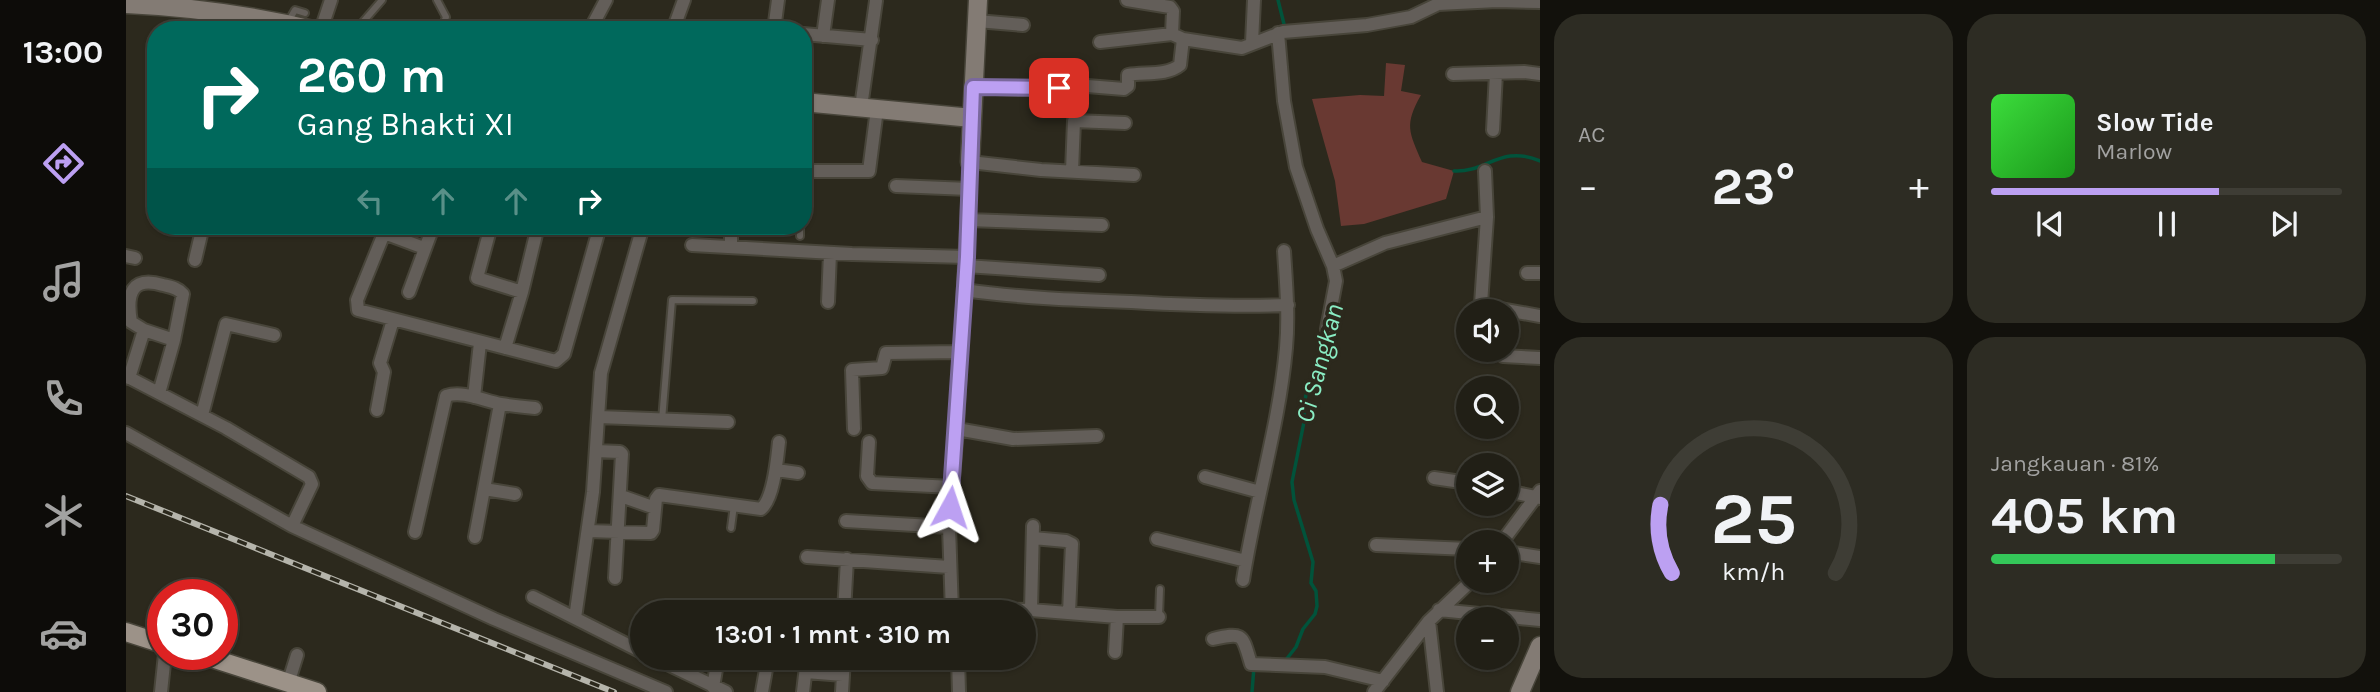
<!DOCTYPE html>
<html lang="id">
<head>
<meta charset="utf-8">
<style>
	:root { --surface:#211f16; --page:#2d2c23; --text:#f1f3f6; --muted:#a2a2a1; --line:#3e3d35; --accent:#bca0f2 }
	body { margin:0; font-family:Karla,sans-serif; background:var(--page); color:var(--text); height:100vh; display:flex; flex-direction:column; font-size:26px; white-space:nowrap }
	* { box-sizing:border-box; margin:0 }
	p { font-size:23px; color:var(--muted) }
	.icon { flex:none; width:38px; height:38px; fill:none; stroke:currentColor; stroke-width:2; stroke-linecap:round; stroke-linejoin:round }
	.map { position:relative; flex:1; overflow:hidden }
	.side { display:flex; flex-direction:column; gap:14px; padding:14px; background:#12110c; width:840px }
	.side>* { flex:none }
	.banner { position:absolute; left:21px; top:21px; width:665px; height:214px; border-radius:28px; box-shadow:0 2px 5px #0004,0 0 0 2px var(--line); background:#00695c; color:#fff; overflow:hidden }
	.tools { position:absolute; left:1330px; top:299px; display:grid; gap:14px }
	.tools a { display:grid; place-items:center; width:63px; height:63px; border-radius:50%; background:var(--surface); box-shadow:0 2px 5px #0004,0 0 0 2px var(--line); font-size:35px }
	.speed { position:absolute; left:21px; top:579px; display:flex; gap:14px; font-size:35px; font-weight:700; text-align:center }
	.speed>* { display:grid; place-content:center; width:91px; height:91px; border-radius:50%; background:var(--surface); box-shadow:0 2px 5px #0004,0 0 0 2px var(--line); line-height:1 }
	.speed .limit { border:10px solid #d22; background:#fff; color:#111 }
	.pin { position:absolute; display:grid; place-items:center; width:60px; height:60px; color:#fff; margin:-30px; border-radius:14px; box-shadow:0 4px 10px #0006 }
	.me { position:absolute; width:77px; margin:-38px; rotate:5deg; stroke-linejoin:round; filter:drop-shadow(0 0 5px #0008) }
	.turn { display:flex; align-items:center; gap:24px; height:147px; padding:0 35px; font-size:32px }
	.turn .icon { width:91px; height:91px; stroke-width:2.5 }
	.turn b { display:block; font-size:49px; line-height:60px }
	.lanes { display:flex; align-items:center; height:66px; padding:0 35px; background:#0003; justify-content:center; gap:35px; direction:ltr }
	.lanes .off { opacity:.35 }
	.big { font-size:52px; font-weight:700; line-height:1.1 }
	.side .card { flex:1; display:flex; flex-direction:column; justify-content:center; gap:10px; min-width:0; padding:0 24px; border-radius:28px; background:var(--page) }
	.side .dial { align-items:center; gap:0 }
	.dial svg { height:182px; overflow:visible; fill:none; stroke:var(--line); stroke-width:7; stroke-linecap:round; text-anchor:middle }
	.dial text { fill:var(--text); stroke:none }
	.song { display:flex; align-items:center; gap:21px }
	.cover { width:84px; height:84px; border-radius:10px; background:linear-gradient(135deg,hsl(120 70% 55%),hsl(120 70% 35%)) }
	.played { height:7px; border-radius:4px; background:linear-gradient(90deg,var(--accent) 65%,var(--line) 65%) }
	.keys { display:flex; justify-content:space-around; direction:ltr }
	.heat { display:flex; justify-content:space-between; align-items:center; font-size:38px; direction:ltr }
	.charge { height:10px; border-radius:5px; background:linear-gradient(90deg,#34c759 81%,var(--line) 0) }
	.side .tiles { flex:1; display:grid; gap:14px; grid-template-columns:repeat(2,1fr) }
	.trip { position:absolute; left:504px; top:600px; width:406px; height:70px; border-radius:35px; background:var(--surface); box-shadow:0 2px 5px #0004,0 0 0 2px var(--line); font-weight:700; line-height:70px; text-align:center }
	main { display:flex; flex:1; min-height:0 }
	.dock { display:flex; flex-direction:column; width:126px; justify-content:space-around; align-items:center; background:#0d0c09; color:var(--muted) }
	.dock .icon { width:49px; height:49px }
	.dock .active { color:var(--accent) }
	.dock b { font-size:32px; color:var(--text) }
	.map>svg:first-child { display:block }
	.green { fill:#693932 }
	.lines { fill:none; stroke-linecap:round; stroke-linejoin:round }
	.stream { stroke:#01533b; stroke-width:3.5 }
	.lane-casing { stroke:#48453a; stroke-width:10 }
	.street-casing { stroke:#48453a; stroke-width:16 }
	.secondary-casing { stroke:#48453a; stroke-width:21 }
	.primary-casing { stroke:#48453a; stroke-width:21 }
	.lane { stroke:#635e59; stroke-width:6 }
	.street { stroke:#635e59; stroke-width:12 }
	.secondary { stroke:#837b74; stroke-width:18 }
	.primary { stroke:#9c9288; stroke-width:18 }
	.rail-casing { stroke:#b5b4ab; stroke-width:6 }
	.rail { stroke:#2c291d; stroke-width:3.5; stroke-dasharray:10; stroke-linecap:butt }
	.route-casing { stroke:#7a689d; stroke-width:18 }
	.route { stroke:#bca0f2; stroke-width:12 }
	.labels { text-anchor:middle; stroke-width:7; stroke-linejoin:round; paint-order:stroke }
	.water-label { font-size:26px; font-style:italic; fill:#8aedc4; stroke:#2c291d }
</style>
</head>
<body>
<main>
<nav class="dock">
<b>13:00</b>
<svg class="icon active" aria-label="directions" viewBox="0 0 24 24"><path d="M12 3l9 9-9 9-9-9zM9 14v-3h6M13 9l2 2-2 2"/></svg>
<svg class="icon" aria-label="music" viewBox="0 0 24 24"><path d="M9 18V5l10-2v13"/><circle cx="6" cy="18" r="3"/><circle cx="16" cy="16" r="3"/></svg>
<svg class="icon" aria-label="phone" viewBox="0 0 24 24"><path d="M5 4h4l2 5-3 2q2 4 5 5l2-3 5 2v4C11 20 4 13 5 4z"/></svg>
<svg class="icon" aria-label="climate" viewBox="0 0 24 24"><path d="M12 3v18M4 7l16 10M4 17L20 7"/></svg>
<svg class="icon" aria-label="car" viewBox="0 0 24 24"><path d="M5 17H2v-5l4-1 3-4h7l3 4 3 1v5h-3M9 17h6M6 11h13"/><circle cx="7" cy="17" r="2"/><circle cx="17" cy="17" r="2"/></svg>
</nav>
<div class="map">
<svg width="1414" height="692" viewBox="0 0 1414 692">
	<rect width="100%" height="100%" fill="#2c291d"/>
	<path class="green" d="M1260,63L1279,65L1275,91L1295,95C1278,125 1283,132 1296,162L1328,171L1320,199L1238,224L1215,226L1209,181L1186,99L1234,95L1258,96Z"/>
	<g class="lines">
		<path class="stream" d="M1152,0L1159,28
			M1328,171C1360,173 1375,144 1414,161
			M1159,661L1170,647L1177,629L1189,614L1191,606L1190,591L1185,583L1187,562L1168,500L1166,482L1178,422V404L1180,395L1198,363L1205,330
			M1126,692L1128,667"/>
		<defs>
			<path id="lane" d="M311,0L320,17L315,30
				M162,22L169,10L179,13
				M230,30L256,0
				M621,30H626
				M674,236V226
				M536,420L546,300L627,301
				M605,528L608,505
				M1033,617L1034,589"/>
			<path id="street" d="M1001,0L1044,7L1047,11L1046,34
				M851,21L897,25
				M195,30L205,0
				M464,30L480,0
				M547,30L558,0
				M648,30L652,0
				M1152,33L1158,101L1170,167L1191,229L1207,266L1210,281L1201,329
				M677,34L746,40
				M697,36L702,0
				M974,42L1046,34L1057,39L1116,48L1157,32L1241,25L1285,17L1312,4L1371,1L1414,2
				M1126,43L1128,0
				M1327,74L1398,72L1414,74
				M847,87L892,89L948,88L949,85L998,89L1002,86V75C1018,72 1041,76 1054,65L1057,39
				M735,107L750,1
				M1367,130L1370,73
				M677,171H743L751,109
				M946,171L948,121L999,123
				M1359,171L1361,217L1355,304L1357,306L1414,316
				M770,186L843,189
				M842,220L976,225
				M261,226L231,300L232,310L430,361L438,354L474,226
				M365,226L351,278L396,292
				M605,226V247
				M258,233L298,248
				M566,245L726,254L841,257
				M0,256L9,258
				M69,260L77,226
				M840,266L973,275
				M1207,266L1259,243L1361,217
				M1401,273H1414
				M838,290C894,298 949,300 1005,302C1058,305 1110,307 1162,305
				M283,292L307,227
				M702,302L704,253
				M379,348L396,292L412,226
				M1377,356L1414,358
				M0,376L100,428L183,477L186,484L166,526
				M3,378L18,330
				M33,393L48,340L57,294C52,288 45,287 37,285C6,276 0,293 5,322L18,330L48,340
				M348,397L354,343
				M251,410L258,372L254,363L267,320
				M76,415L100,324L148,335
				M473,417L602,422
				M728,429L726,370L756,368L760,353L833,352
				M831,429L887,439L971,436
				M0,433L166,526L368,619L540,692
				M743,442L741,476L746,483L826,487
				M470,451L494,452L496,454L489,578
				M650,470L672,473
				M1079,477L1134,492
				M1308,478L1342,483
				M358,489L389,494
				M1381,491L1414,498
				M495,496L529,508
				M720,521L823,527
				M462,531L525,533L527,530L530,499L533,495L635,509C648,498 651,459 653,442
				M289,532L320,396C337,390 358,401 375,404C387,406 398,407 409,408
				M349,537L374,404
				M907,538L940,541L946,544L943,613
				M1031,539L1120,561
				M1376,542L1414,491
				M1250,545L1342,549
				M1381,552L1414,557
				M681,557L823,567
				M1117,580C1129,502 1153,426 1160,348C1163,315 1160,283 1158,251
				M407,597L516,652
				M825,609L905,610L991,617H1033
				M905,610L907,526
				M1313,610L1414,620
				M599,612L600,609
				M718,612L721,559
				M826,612L823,527L831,429L844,162L915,170L1008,175
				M449,618L467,492L475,373L517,226
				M1303,621L1311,692
				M1087,639C1118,632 1116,634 1125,664L1199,667L1257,681
				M989,652L991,617
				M529,658L600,692
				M832,658L833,692
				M680,672L717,675
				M162,684L171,655
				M587,687L592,658
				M35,692L39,654
				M636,692L642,658
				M677,692L681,658
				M716,692L718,658
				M1248,692L1303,621L1345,581"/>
			<path id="secondary" d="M0,4C65,7 124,15 187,30
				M677,102L846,118
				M844,162L852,0
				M1394,692L1414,646"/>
			<path id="primary" d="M0,632L37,644
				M73,654L191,692"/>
		</defs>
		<use href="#lane" class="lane-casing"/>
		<use href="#street" class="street-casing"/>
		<use href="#secondary" class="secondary-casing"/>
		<use href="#primary" class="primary-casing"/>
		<use href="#lane" class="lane"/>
		<use href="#street" class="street"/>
		<use href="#secondary" class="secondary"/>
		<use href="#primary" class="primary"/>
		<defs>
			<path id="rail" d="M0,496L488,692"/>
		</defs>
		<use href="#rail" class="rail-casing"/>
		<use href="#rail" class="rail"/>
	</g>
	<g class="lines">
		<defs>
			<path id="route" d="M824,507L841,257L847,87L933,88"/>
		</defs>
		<use href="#route" class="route-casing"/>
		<use href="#route" class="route"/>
	</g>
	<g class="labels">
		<g class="water-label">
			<text transform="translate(1193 363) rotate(-75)" y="9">Ci Sangkan</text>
		</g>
	</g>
</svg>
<div class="tools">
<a><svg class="icon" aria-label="sound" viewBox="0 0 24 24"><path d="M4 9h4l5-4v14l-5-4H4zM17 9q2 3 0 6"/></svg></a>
<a><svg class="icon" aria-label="search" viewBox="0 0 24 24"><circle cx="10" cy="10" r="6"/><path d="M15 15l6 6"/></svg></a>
<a><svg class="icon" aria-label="layers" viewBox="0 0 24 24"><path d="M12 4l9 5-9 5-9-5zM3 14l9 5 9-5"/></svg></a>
<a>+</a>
<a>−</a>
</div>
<div class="speed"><div class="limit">30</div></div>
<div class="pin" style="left:933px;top:88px;background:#d93025"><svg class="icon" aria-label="arrive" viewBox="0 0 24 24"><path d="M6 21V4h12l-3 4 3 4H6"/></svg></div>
<svg class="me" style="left:824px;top:507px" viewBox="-20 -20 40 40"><path d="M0-17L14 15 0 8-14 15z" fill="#bca0f2" stroke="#fff" stroke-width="4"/></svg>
<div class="trip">13:01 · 1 mnt · 310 m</div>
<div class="banner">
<div class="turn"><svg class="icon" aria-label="right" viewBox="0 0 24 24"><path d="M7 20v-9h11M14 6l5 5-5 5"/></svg><div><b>260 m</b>Gang Bhakti XI</div></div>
<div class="lanes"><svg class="icon off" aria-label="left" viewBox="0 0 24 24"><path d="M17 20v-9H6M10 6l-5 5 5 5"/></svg><svg class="icon off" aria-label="ahead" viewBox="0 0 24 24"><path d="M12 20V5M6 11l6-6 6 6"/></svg><svg class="icon off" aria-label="ahead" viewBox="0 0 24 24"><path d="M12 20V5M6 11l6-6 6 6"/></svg><svg class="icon" aria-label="right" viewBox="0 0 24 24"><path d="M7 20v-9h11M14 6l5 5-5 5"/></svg></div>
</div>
</div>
<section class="side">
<div class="tiles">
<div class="card"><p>AC</p>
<div class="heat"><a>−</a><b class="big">23°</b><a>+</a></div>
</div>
<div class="card">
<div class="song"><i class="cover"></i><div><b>Slow Tide</b><p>Marlow</p></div></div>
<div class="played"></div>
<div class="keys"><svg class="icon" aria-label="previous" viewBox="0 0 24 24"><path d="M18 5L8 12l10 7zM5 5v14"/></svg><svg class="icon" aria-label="pause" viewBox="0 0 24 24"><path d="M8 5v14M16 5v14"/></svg><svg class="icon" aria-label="next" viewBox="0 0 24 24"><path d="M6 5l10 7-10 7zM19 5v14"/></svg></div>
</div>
<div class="card dial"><svg viewBox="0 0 100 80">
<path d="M14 69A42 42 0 1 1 86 69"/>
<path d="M14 69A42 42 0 0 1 9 39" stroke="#bca0f2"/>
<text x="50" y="56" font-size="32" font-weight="700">25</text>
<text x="50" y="72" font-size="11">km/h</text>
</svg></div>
<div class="card"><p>Jangkauan · 81%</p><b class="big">405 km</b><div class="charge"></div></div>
</div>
</section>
</main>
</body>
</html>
